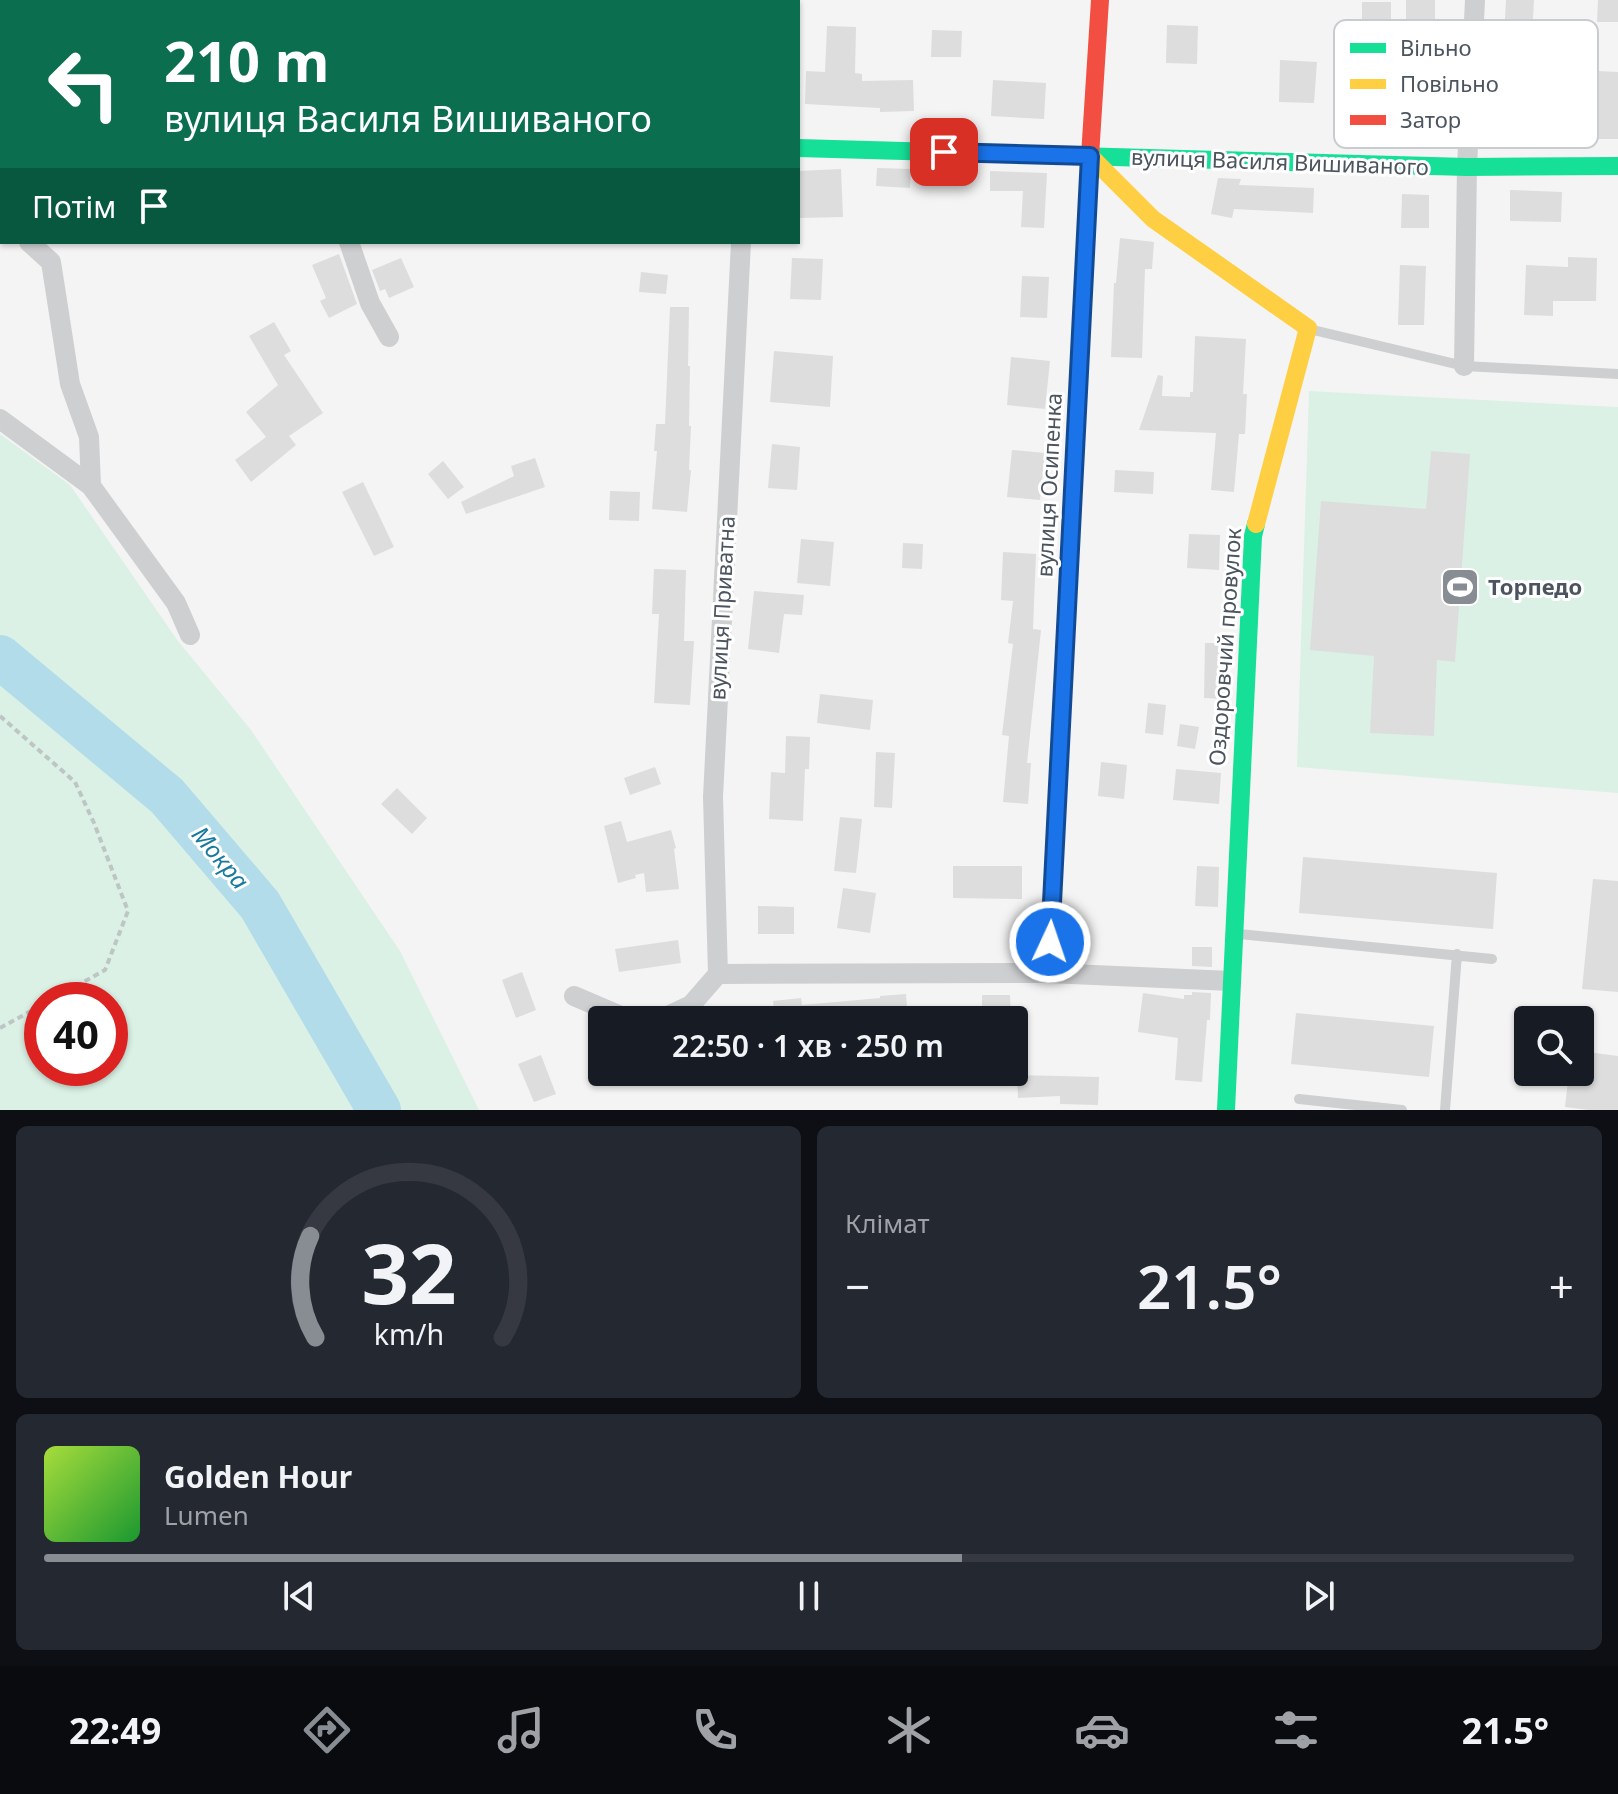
<!DOCTYPE html>
<html lang="uk">
<head>
<meta charset="utf-8">
<style>
	:root { --surface:#171b24; --page:#242831; --text:#f1f3f6; --muted:#9ea1a6; --line:#363941; --accent:#878d93 }
	body { margin:0; font-family:"Noto Sans",sans-serif; background:var(--page); color:var(--text); height:100vh; display:flex; flex-direction:column; font-size:30px; white-space:nowrap }
	* { box-sizing:border-box; margin:0 }
	p { font-size:26px; color:var(--muted) }
	.icon { flex:none; width:44px; height:44px; fill:none; stroke:currentColor; stroke-width:2; stroke-linecap:round; stroke-linejoin:round }
	.map { position:relative; height:1110px; overflow:hidden }
	.drawer { display:flex; flex-direction:column; gap:16px; padding:16px; background:#0d0f14; flex:1 }
	.drawer>* { flex:none }
	.hud { position:absolute; left:0px; top:0px; width:800px; height:244px; box-shadow:0 2px 6px #0004; background:#0b6e4f; color:#fff; overflow:hidden }
	.fabs { position:absolute; left:1514px; top:1006px; display:grid; gap:16px }
	.fabs a { display:grid; place-items:center; width:80px; height:80px; border-radius:8px; background:var(--surface); box-shadow:0 2px 6px #0004; font-size:40px }
	.speed { position:absolute; left:24px; top:982px; display:flex; gap:16px; font-size:40px; font-weight:700; text-align:center }
	.speed>* { display:grid; place-content:center; width:104px; height:104px; border-radius:50%; background:var(--surface); box-shadow:0 2px 6px #0004; line-height:1 }
	.speed .limit { border:12px solid #d22; background:#fff; color:#111 }
	.pin { position:absolute; display:grid; place-items:center; width:68px; height:68px; color:#fff; margin:-34px; border-radius:16px; box-shadow:0 4px 12px #0006 }
	.me { position:absolute; width:88px; margin:-44px; rotate:3deg; stroke-linejoin:round; filter:drop-shadow(0 0 6px #0008) }
	.turn { display:flex; align-items:center; gap:28px; height:168px; padding:0 32px; font-size:36px }
	.turn .icon { width:104px; height:104px; stroke-width:2.5 }
	.turn b { display:block; font-size:56px; line-height:68px }
	.then { display:flex; align-items:center; height:76px; padding:0 32px; background:#0003; gap:16px; font-size:30px }
	.big { font-size:60px; font-weight:600; line-height:1.1 }
	.drawer .widget { flex:1; display:flex; flex-direction:column; justify-content:center; gap:12px; min-width:0; padding:0 28px; border-radius:12px; background:var(--page) }
	.drawer .dial { align-items:center; gap:0 }
	.dial svg { height:208px; overflow:visible; fill:none; stroke:var(--line); stroke-width:7; stroke-linecap:round; text-anchor:middle }
	.dial text { fill:var(--text); stroke:none }
	.song { display:flex; align-items:center; gap:24px }
	.cover { width:96px; height:96px; border-radius:12px; background:linear-gradient(135deg,hsl(80 70% 55%),hsl(130 70% 35%)) }
	.played { height:8px; border-radius:4px; background:linear-gradient(90deg,var(--accent) 60%,var(--line) 60%) }
	.keys { display:flex; justify-content:space-around; direction:ltr }
	.heat { display:flex; justify-content:space-between; align-items:center; font-size:44px; direction:ltr }
	.drawer .tiles { flex:1; display:grid; gap:16px; grid-template-columns:1fr 1fr }
	.widget:last-child { grid-column:span 2 }
	.trip { position:absolute; left:588px; top:1006px; width:440px; height:80px; border-radius:8px; background:var(--surface); box-shadow:0 2px 6px #0004; font-weight:600; line-height:80px; text-align:center }
	.tab-bar { display:flex; height:128px; justify-content:space-around; align-items:center; background:#090b0e; color:var(--muted) }
	.tab-bar .icon { width:56px; height:56px }
	.tab-bar .selected { color:var(--accent) }
	.tab-bar b { font-size:36px; color:var(--text) }
	.map>svg:first-child { display:block }
	.green { fill:#dbf1e5; fill-rule:evenodd }
	.lines { fill:none; stroke-linecap:round; stroke-linejoin:round }
	.river { stroke:#b3dceb; stroke-width:44 }
	.building { fill:#ddddde }
	.path { stroke:#bdc6c4; stroke-width:4; stroke-dasharray:6 4; stroke-linecap:butt }
	.lane { stroke:#cecfd1; stroke-width:10 }
	.street { stroke:#cecfd1; stroke-width:20 }
	.fast { stroke:#16e098; stroke-width:18 }
	.slow { stroke:#ffcf43; stroke-width:18 }
	.jam { stroke:#f24e42; stroke-width:18 }
	.route-casing { stroke:#114b97; stroke-width:20 }
	.route { stroke:#1a73e8; stroke-width:14 }
	.labels { text-anchor:middle; stroke-width:6; stroke-linejoin:round; paint-order:stroke }
	.street-label { font-size:22px; fill:#4c555f; stroke:#fff }
	.poi-label { font-size:22px; font-weight:bold; fill:#4c555f; stroke:#fff; text-anchor:start }
	.water-label { font-size:24px; font-style:italic; fill:#187a9f; stroke:#fff }
	.key { fill:#fff; stroke:#c9cccf; stroke-width:2 }
	.key-label { font-size:22px; fill:#4c555f }
</style>
</head>
<body>
<div class="map">
<svg width="1618" height="1110" viewBox="0 0 1618 1110">
	<rect width="100%" height="100%" fill="#f4f4f4"/>
	<path class="green" d="M1309,391L1618,407V793L1297,767Z
		M0,434L70,485L178,641L251,730L400,951L479,1110H0ZM42,1000H110V1068H42Z"/>
	<g class="lines">
		<path class="river" d="M0,657L167,796L260,905L379,1110"/>
	</g>
	<path class="building" d="M1406,0H1435V20L1406,19Z
		M1506,0H1534L1532,37L1537,38V74L1596,75L1597,71L1618,72V139H1595V109L1536,108V124L1499,123L1501,37H1504Z
		M1598,0H1618V22H1597Z
		M1362,2H1391V22H1362Z
		M1167,25L1198,26L1197,64L1166,63Z
		M827,26L856,27L855,73L862,74V81L913,80L914,111L880,112V108L805,104L806,71L825,72Z
		M932,30L962,31L961,57H931Z
		M1280,60L1317,62L1314,103L1279,102Z
		M993,80L1046,83L1044,119L991,116Z
		M877,168L911,169L910,188L876,186Z
		M841,169L843,217L800,218L798,171Z
		M990,171L1047,173L1044,228L1021,227L1023,191H990Z
		M1218,178L1241,179L1239,185L1314,188L1313,213L1234,209L1232,218L1211,214Z
		M1510,190L1562,192L1561,222L1510,221Z
		M1402,194L1429,195V228H1401Z
		M1120,238L1154,242L1152,269H1145L1142,358L1111,357L1114,283H1116Z
		M339,254L357,304L329,318L320,301L326,298L312,265Z
		M1568,257L1597,258L1596,301H1553V316L1524,315L1526,265L1568,267Z
		M401,258L414,287L389,298L385,289L380,291L372,270Z
		M792,258L823,259L821,300L790,299Z
		M1400,265L1426,266L1424,325H1398Z
		M641,272L668,275L666,294L639,292Z
		M1022,276L1049,277L1047,318L1020,317Z
		M670,307H689L688,366H690L689,426H691L689,470H691L687,512L652,509L657,451H654L656,424H665Z
		M274,322L291,351L284,355L323,413L289,436L296,445L251,482L235,460L266,437L246,412L278,385L249,336Z
		M1195,336L1246,339L1243,394H1247L1245,434H1239L1234,492L1211,490L1216,433L1139,430L1158,375L1163,376L1162,396L1190,397V392H1193Z
		M774,351L833,356L830,407L770,402Z
		M1011,357L1050,361L1045,409L1007,405Z
		M772,444L800,447L797,490L768,488Z
		M1012,450L1045,453L1040,500L1007,497Z
		M1431,451L1470,454L1455,662L1437,660L1434,736L1370,733L1374,656L1310,650L1321,501L1426,509Z
		M535,458L545,487L466,514L461,502L514,476L511,466Z
		M443,461L464,487L448,499L428,474Z
		M1115,470L1154,472L1153,494L1114,492Z
		M363,482L394,547L374,556L342,492Z
		M610,491L640,492L639,521L609,520Z
		M1189,534L1220,535L1219,570L1187,568Z
		M801,539L834,542L830,586L797,583Z
		M903,543L923,544L922,569L902,568Z
		M1003,552L1036,554L1033,629L1041,630L1027,763H1031L1028,804L1003,802L1009,736L1002,735L1013,644L1008,643L1013,601L1001,600Z
		M654,569L686,570L684,641H694L690,705L654,703L659,614H652Z
		M754,591L804,595L802,615L784,614L779,653L748,649Z
		M1205,643H1225V699L1204,698Z
		M820,694L873,700L870,730L817,723Z
		M1148,703L1166,705L1163,735L1145,733Z
		M1180,724L1199,727L1195,749L1177,746Z
		M786,736L810,737L809,769H805L803,821L769,819L771,772L785,773Z
		M876,752L895,753L892,808L874,807Z
		M1101,762L1127,765L1124,799L1098,796Z
		M655,767L661,784L630,795L624,778Z
		M1176,769L1221,773L1219,804L1173,800Z
		M397,788L427,818L412,834L381,804Z
		M840,817L862,819L856,873L834,871Z
		M621,821L627,842L671,830L676,848L674,849L679,889L646,892L644,873L635,875L636,878L618,883L604,826Z
		M1303,857L1497,873L1493,929L1299,913Z
		M953,866H1022V899L953,898Z
		M1197,866L1219,867L1218,907L1195,906Z
		M1593,879L1618,881V992L1582,989Z
		M843,888L876,893L870,933L837,928Z
		M758,906L794,907V934H758Z
		M678,940L681,963L619,972L615,949Z
		M1192,947H1212V967L1192,966Z
		M522,972L536,1010L516,1018L502,980Z
		M1192,992L1211,993L1210,1020H1207L1202,1082L1175,1080L1178,1038L1138,1032L1143,993L1184,999V995H1192Z
		M906,994L908,1020H775L773,1001L801,998L802,1005L880,998V996Z
		M982,995H1010L1011,1020H982Z
		M1296,1013L1434,1026L1429,1077L1291,1064Z
		M1580,1051L1618,1056V1110H1589L1565,1107L1569,1072H1580Z
		M541,1055L556,1094L534,1102L518,1064Z
		M1017,1075L1099,1077L1098,1105L1060,1104V1096L1018,1098Z"/>
	<g class="lines">
		<path class="path" d="M0,716L75,782L94,823L128,911L105,970L51,1000
			M0,1028L42,1005"/>
		<path class="lane" d="M1309,329L1464,366L1618,374
			M1239,934L1492,959
			M1299,1099L1402,1110
			M1445,1110L1457,954"/>
		<path class="street" d="M353,0L354,2
			M753,2V0
			M0,216L2,218
			M29,242L51,262L70,384L89,437L91,486L176,603L190,635
			M349,242L370,303L389,337
			M1464,366L1467,167L1475,0
			M0,419L91,486
			M718,974L713,797L741,242
			M574,996L630,1020
			M659,1020L691,1005L718,974L1048,973L1231,981"/>
		<path class="fast" d="M798,148L1467,167L1618,166
			M1048,973L1069,564
			M1226,1110L1253,536L1256,524"/>
		<path class="slow" d="M1090,156L1153,219L1308,328L1256,524"/>
		<path class="jam" d="M1069,564L1090,156L1100,0"/>
	</g>
	<g class="lines">
		<defs>
			<path id="route" d="M944,152L1090,156L1050,942"/>
		</defs>
		<use href="#route" class="route-casing"/>
		<use href="#route" class="route"/>
	</g>
	<defs>
		<symbol id="stadium-square" viewBox="-11 -11 22 22"><rect x="-9" y="-9" width="18" height="18" rx="4" fill="#878d93" stroke="#fff"/><path d="M0-5a6.5 5 0 1 0 0 10a6.5 5 0 1 0 0-10ZM-3.5-1.8h7v3.6h-7Z" fill="#fff"/></symbol>
	</defs>
	<g fill-rule="evenodd">
		<use href="#stadium-square" x="1438" y="565" width="44" height="44"/>
	</g>
	<g class="labels">
		<g class="street-label">
			<text transform="translate(1280 162) rotate(2)" y="8">вулиця Василя Вишиваного</text>
			<text transform="translate(1049 485) rotate(-87)" y="8">вулиця Осипенка</text>
			<text transform="translate(722 608) rotate(-87)" y="8">вулиця Приватна</text>
			<text transform="translate(1225 647) rotate(-86)" y="8">Оздоровчий провулок</text>
		</g>
		<g class="poi-label">
			<text x="1488" y="595">Торпедо</text>
		</g>
		<g class="water-label">
			<text transform="translate(220 858) rotate(50)" y="8">Мокра</text>
		</g>
	</g>
	<rect x="1334" y="20" width="264" height="128" rx="12" class="key"/>
	<rect x="1350" y="43" width="36" height="10" fill="#16e098"/>
	<rect x="1350" y="79" width="36" height="10" fill="#ffcf43"/>
	<rect x="1350" y="115" width="36" height="10" fill="#f24e42"/>
	<g class="key-label">
		<text x="1400" y="56">Вільно</text>
		<text x="1400" y="92">Повільно</text>
		<text x="1400" y="128">Затор</text>
	</g>
</svg>
<div class="fabs">
<a><svg class="icon" aria-label="search" viewBox="0 0 24 24"><circle cx="10" cy="10" r="6"/><path d="M15 15l6 6"/></svg></a>
</div>
<div class="speed"><div class="limit">40</div></div>
<div class="pin" style="left:944px;top:152px;background:#d93025"><svg class="icon" aria-label="arrive" viewBox="0 0 24 24"><path d="M6 21V4h12l-3 4 3 4H6"/></svg></div>
<svg class="me" style="left:1050px;top:942px" viewBox="-20 -20 40 40"><circle r="17" fill="#1a73e8" stroke="#fff" stroke-width="3"/><path d="M0-11L8 9 0 5-8 9z" fill="#fff"/></svg>
<div class="trip">22:50 · 1 хв · 250 m</div>
<div class="hud">
<div class="turn"><svg class="icon" aria-label="left" viewBox="0 0 24 24"><path d="M17 20v-9H6M10 6l-5 5 5 5"/></svg><div><b>210 m</b>вулиця Василя Вишиваного</div></div>
<div class="then">Потім<svg class="icon" aria-label="arrive" viewBox="0 0 24 24"><path d="M6 21V4h12l-3 4 3 4H6"/></svg></div>
</div>
</div>
<section class="drawer">
<div class="tiles">
<div class="widget dial"><svg viewBox="0 0 100 80">
<path d="M14 69A42 42 0 1 1 86 69"/>
<path d="M14 69A42 42 0 0 1 12 30" stroke="#878d93"/>
<text x="50" y="56" font-size="32" font-weight="700">32</text>
<text x="50" y="72" font-size="11">km/h</text>
</svg></div>
<div class="widget"><p>Клімат</p>
<div class="heat"><a>−</a><b class="big">21.5°</b><a>+</a></div>
</div>
<div class="widget">
<div class="song"><i class="cover"></i><div><b>Golden Hour</b><p>Lumen</p></div></div>
<div class="played"></div>
<div class="keys"><svg class="icon" aria-label="previous" viewBox="0 0 24 24"><path d="M18 5L8 12l10 7zM5 5v14"/></svg><svg class="icon" aria-label="pause" viewBox="0 0 24 24"><path d="M8 5v14M16 5v14"/></svg><svg class="icon" aria-label="next" viewBox="0 0 24 24"><path d="M6 5l10 7-10 7zM19 5v14"/></svg></div>
</div>
</div>
</section>
<nav class="tab-bar">
<b>22:49</b>
<svg class="icon selected" aria-label="directions" viewBox="0 0 24 24"><path d="M12 3l9 9-9 9-9-9zM9 14v-3h6M13 9l2 2-2 2"/></svg>
<svg class="icon" aria-label="music" viewBox="0 0 24 24"><path d="M9 18V5l10-2v13"/><circle cx="6" cy="18" r="3"/><circle cx="16" cy="16" r="3"/></svg>
<svg class="icon" aria-label="phone" viewBox="0 0 24 24"><path d="M5 4h4l2 5-3 2q2 4 5 5l2-3 5 2v4C11 20 4 13 5 4z"/></svg>
<svg class="icon" aria-label="climate" viewBox="0 0 24 24"><path d="M12 3v18M4 7l16 10M4 17L20 7"/></svg>
<svg class="icon" aria-label="car" viewBox="0 0 24 24"><path d="M5 17H2v-5l4-1 3-4h7l3 4 3 1v5h-3M9 17h6M6 11h13"/><circle cx="7" cy="17" r="2"/><circle cx="17" cy="17" r="2"/></svg>
<svg class="icon" aria-label="filters" viewBox="0 0 24 24"><path d="M4 7h16M4 17h16"/><circle cx="9" cy="7" r="2"/><circle cx="15" cy="17" r="2"/></svg>
<b>21.5°</b>
</nav>
</body>
</html>
